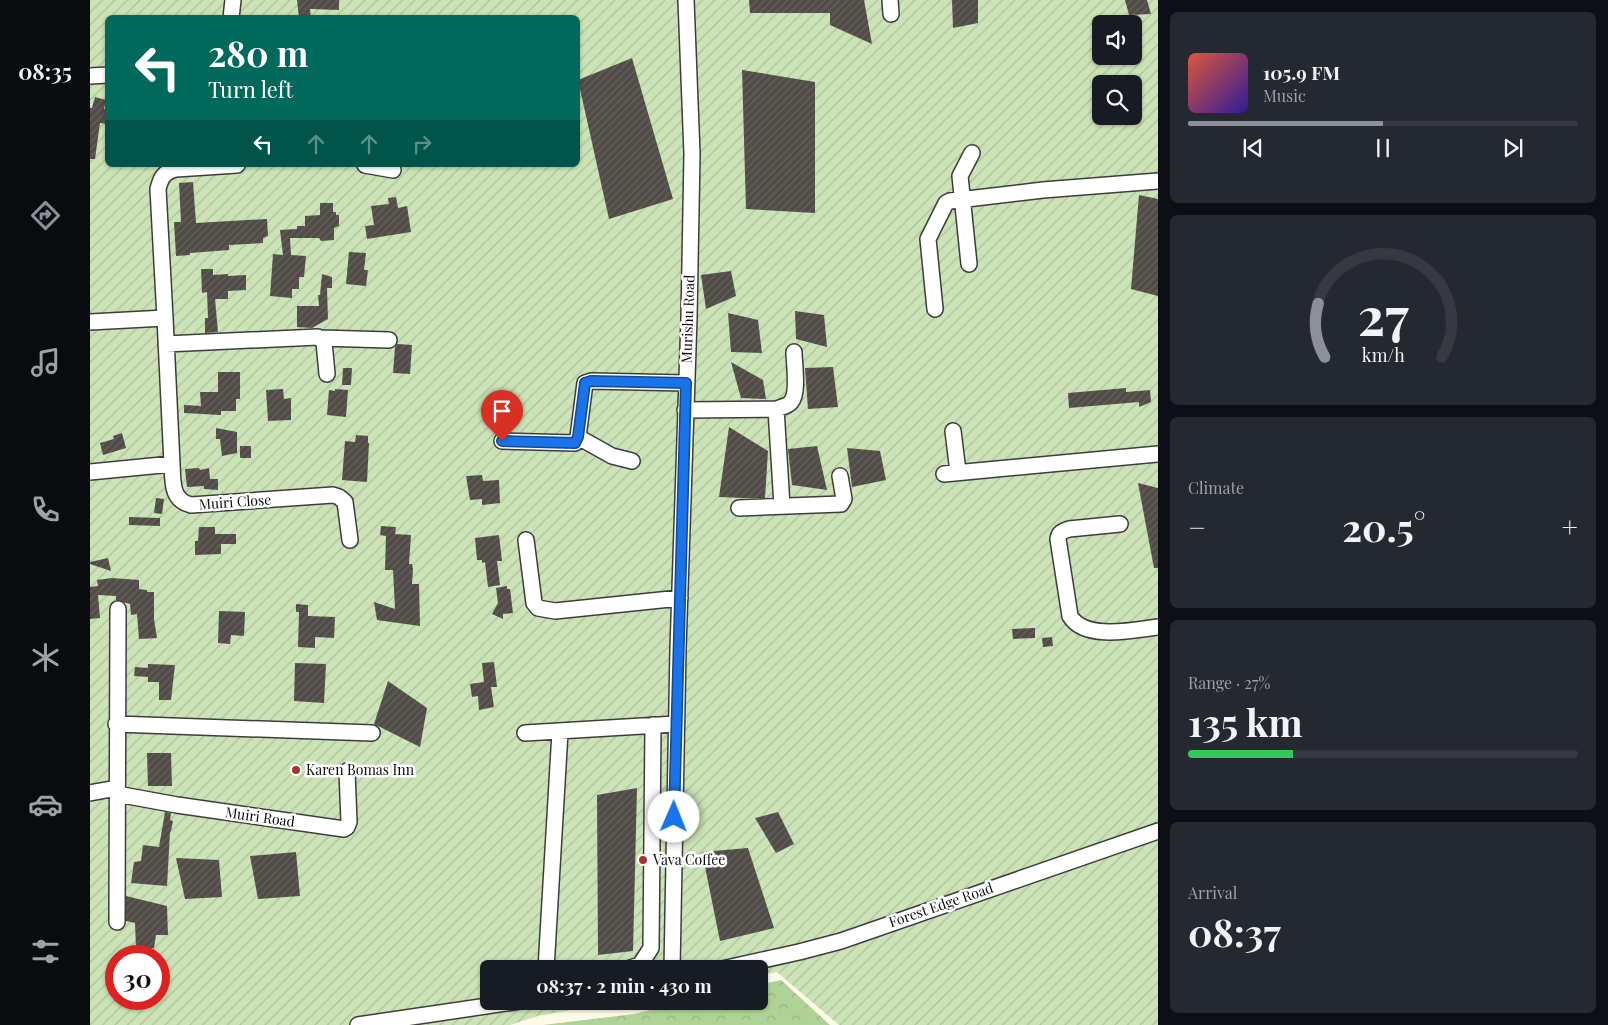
<!DOCTYPE html>
<html lang="en">
<head>
<meta charset="utf-8">
<style>
	:root { --surface:#171b24; --page:#242831; --text:#f1f3f6; --muted:#9ea1a6; --line:#363941; --accent:#8c9099 }
	body { margin:0; font-family:"Playfair Display",serif; background:var(--page); color:var(--text); height:100vh; display:flex; flex-direction:column; font-size:19px; white-space:nowrap }
	* { box-sizing:border-box; margin:0 }
	p { font-size:16px; color:var(--muted) }
	.icon { flex:none; width:28px; height:28px; fill:none; stroke:currentColor; stroke-width:2; stroke-linecap:round; stroke-linejoin:round }
	.map { position:relative; flex:1; overflow:hidden }
	.panel { display:flex; flex-direction:column; gap:12px; padding:12px; background:#0d0f14; width:450px }
	.panel>* { flex:none }
	.guide { position:absolute; left:15px; top:15px; width:475px; height:152px; border-radius:8px; box-shadow:0 1px 4px #0004; background:#00695c; color:#fff; overflow:hidden }
	.tools { position:absolute; left:1002px; top:15px; display:grid; gap:10px }
	.tools a { display:grid; place-items:center; width:50px; height:50px; border-radius:8px; background:var(--surface); box-shadow:0 1px 4px #0004; font-size:25px }
	.speed { position:absolute; left:15px; top:945px; display:flex; gap:10px; font-size:25px; font-weight:700; text-align:center }
	.speed>* { display:grid; place-content:center; width:65px; height:65px; border-radius:50%; background:var(--surface); box-shadow:0 1px 4px #0004; line-height:1 }
	.speed .limit { border:8px solid #d22; background:#fff; color:#111 }
	.pin { position:absolute; display:grid; place-items:center; width:42px; height:42px; color:#fff; margin:-51px -21px; border-radius:50% 50% 50% 0; rotate:-45deg; box-shadow:0 0 5px #0007 }
	.pin .icon { rotate:45deg }
	.me { position:absolute; width:55px; margin:-28px; rotate:1deg; stroke-linejoin:round; filter:drop-shadow(0 0 4px #0008) }
	.turn { display:flex; align-items:center; gap:18px; height:105px; padding:0 20px; font-size:22px }
	.turn .icon { width:65px; height:65px; stroke-width:2.5 }
	.turn b { display:block; font-size:35px; line-height:42px }
	.lanes { display:flex; align-items:center; height:48px; padding:0 20px; background:#0003; justify-content:center; gap:25px; direction:ltr }
	.lanes .off { opacity:.35 }
	.big { font-size:38px; font-weight:700; line-height:1.1 }
	.panel .widget { flex:1; display:flex; flex-direction:column; justify-content:center; gap:8px; min-width:0; padding:0 18px; border-radius:8px; background:var(--page) }
	.panel .dial { align-items:center; gap:0 }
	.dial svg { height:130px; overflow:visible; fill:none; stroke:var(--line); stroke-width:7; stroke-linecap:round; text-anchor:middle }
	.dial text { fill:var(--text); stroke:none }
	.song { display:flex; align-items:center; gap:15px }
	.cover { width:60px; height:60px; border-radius:8px; background:linear-gradient(135deg,hsl(10 70% 55%),hsl(250 70% 35%)) }
	.played { height:5px; border-radius:2px; background:linear-gradient(90deg,var(--accent) 50%,var(--line) 50%) }
	.keys { display:flex; justify-content:space-around; direction:ltr }
	.heat { display:flex; justify-content:space-between; align-items:center; font-size:28px; direction:ltr }
	.charge { height:8px; border-radius:4px; background:linear-gradient(90deg,#34c759 27%,var(--line) 0) }
	.trip { position:absolute; left:390px; top:960px; width:288px; height:50px; border-radius:8px; background:var(--surface); box-shadow:0 1px 4px #0004; font-weight:700; line-height:50px; text-align:center }
	main { display:flex; flex:1; min-height:0 }
	.menu { display:flex; flex-direction:column; width:90px; justify-content:space-around; align-items:center; background:#090b0e; color:var(--muted) }
	.menu .icon { width:35px; height:35px }
	.menu .on { color:var(--accent) }
	.menu b { font-size:22px; color:var(--text) }
	.map>svg:first-child { display:block }
	.forest { fill:url(#forest-crowns) }
	.garden { fill:url(#garden-furrows); fill-rule:evenodd }
	.building { fill:url(#building-hatch) }
	.lines { fill:none; stroke-linecap:round; stroke-linejoin:round }
	.minor-casing { stroke:#3d3d3d; stroke-width:18 }
	.minor { stroke:#fff; stroke-width:15 }
	.route-casing { stroke:#114b97; stroke-width:12 }
	.route { stroke:#1a73e8; stroke-width:9 }
	.poi-dot { fill:#ac302f; stroke:#fff; stroke-width:2 }
	.labels { text-anchor:middle; stroke-width:5; stroke-linejoin:round; paint-order:stroke }
	.street-label { font-size:14px; fill:#0a0a0a; stroke:#fff }
	.poi-label { font-size:14px; fill:#0a0a0a; stroke:#fff; text-anchor:start }
</style>
</head>
<body>
<main>
<nav class="menu">
<b>08:35</b>
<svg class="icon on" aria-label="directions" viewBox="0 0 24 24"><path d="M12 3l9 9-9 9-9-9zM9 14v-3h6M13 9l2 2-2 2"/></svg>
<svg class="icon" aria-label="music" viewBox="0 0 24 24"><path d="M9 18V5l10-2v13"/><circle cx="6" cy="18" r="3"/><circle cx="16" cy="16" r="3"/></svg>
<svg class="icon" aria-label="phone" viewBox="0 0 24 24"><path d="M5 4h4l2 5-3 2q2 4 5 5l2-3 5 2v4C11 20 4 13 5 4z"/></svg>
<svg class="icon" aria-label="climate" viewBox="0 0 24 24"><path d="M12 3v18M4 7l16 10M4 17L20 7"/></svg>
<svg class="icon" aria-label="car" viewBox="0 0 24 24"><path d="M5 17H2v-5l4-1 3-4h7l3 4 3 1v5h-3M9 17h6M6 11h13"/><circle cx="7" cy="17" r="2"/><circle cx="17" cy="17" r="2"/></svg>
<svg class="icon" aria-label="filters" viewBox="0 0 24 24"><path d="M4 7h16M4 17h16"/><circle cx="9" cy="7" r="2"/><circle cx="15" cy="17" r="2"/></svg>
</nav>
<div class="map">
<svg width="1068" height="1025" viewBox="0 0 1068 1025">
	<defs>
		<pattern id="forest-crowns" width="20" height="18" patternUnits="userSpaceOnUse" patternTransform="scale(1.25)"><rect width="20" height="18" fill="#afd397"/><path d="M2 6a3 3 0 1 1 6 0M12 15a3 3 0 1 1 6 0" fill="none" stroke="#95b481"/></pattern>
		<pattern id="garden-furrows" width="10" height="10" patternUnits="userSpaceOnUse" patternTransform="scale(1.25)"><rect width="10" height="10" fill="#cbe3b6"/><path d="M-1 1l2-2M0 10L10 0M9 11l2-2" fill="none" stroke="#adc19b"/></pattern>
		<pattern id="building-hatch" width="6" height="6" patternUnits="userSpaceOnUse" patternTransform="scale(1.25)"><rect width="6" height="6" fill="#514c47"/><path d="M-1 1l2-2M0 6l6-6M5 7l2-2" fill="none" stroke="#65615d"/></pattern>
	</defs>
	<rect width="100%" height="100%" fill="#fdfae8"/>
	<path class="forest" d="M691,980L740,1025H453L544,1014L598,1001H669V985Z"/>
	<path class="garden" d="M0,0H1068V1025H749L687,972L669,976V969H399V1001H530L448,1016L420,1025H0ZM18,18H488V165H18ZM1011,24H1044V56H1011ZM1011,84H1044V116H1011ZM26,956H69V999H26Z"/>
	<path class="building" d="M207,0H249V10L220,9L221,18H209Z
		M659,0H774L782,44L740,25V13H660Z
		M862,0H888V23L863,28Z
		M1035,0H1057L1061,14L1039,15Z
		M542,58L583,199L519,219L488,80Z
		M652,70L725,82V213L656,209Z
		M5,97L16,100L14,109L18,110V124L10,123L5,159H0V108H2Z
		M103,182L106,223L177,219L178,236L173,238V243L139,245V250L100,253V255L86,256L84,222H91L89,183Z
		M1049,195L1068,199V296L1041,289Z
		M306,197L308,208L317,206L321,232L277,239L275,226L284,225L281,206L299,204L298,198Z
		M230,203H243V212H246V215H249V226L244,228V240L231,241L229,238H200L201,255L216,256L214,277H209V289H202V298L180,296L183,254L193,255L190,230L207,229V226H215V216L230,215Z
		M259,252L276,253L274,270H278L276,286L256,284Z
		M111,269H123V275L138,274V276L156,275V290L138,291V299H125L128,332L115,333V318H118L117,292L112,293Z
		M641,271L646,296L616,309L611,275Z
		M232,274L242,277V288H237L238,319L222,328L207,327V306H229L228,295H230Z
		M705,311L734,315L737,347L706,339Z
		M638,313L668,320L672,353L641,352Z
		M307,344L322,345L320,374L303,373L305,347Z
		M641,362L673,380L676,399L651,398Z
		M743,367L748,407L718,409L715,368Z
		M253,368H262L261,385H252Z
		M128,372H150V399H146V411H131V415L94,413V405L111,406L110,392H128Z
		M1036,388V392L1060,390L1061,402L1049,407V402L979,408L978,393Z
		M193,389L194,399L201,398V420L178,421L176,390Z
		M245,389L258,390L256,417L237,415L239,390L245,391Z
		M639,427L678,451L675,498H653L629,497Z
		M126,428L147,432V453L132,456L130,439H126Z
		M32,433L36,448L13,455L10,443L24,439L23,436Z
		M266,435L278,436V443H279L277,482L252,480L255,441L265,442Z
		M150,446H161V458H150Z
		M727,446L737,490L702,485L698,449Z
		M757,448L790,451L796,480L762,487Z
		M109,468L110,470L119,468L120,479H128V490L114,489V486L97,487L95,469Z
		M392,475L393,481L409,480L410,503L392,505V499L380,500L376,476Z
		M1048,483L1068,488V568H1064Z
		M66,498L74,499L72,514L64,513Z
		M39,517L70,518V526L39,525Z
		M291,526L306,527L305,534L321,535L319,564H322L323,569L322,584H329L330,626L287,620L284,602L305,609L303,570H295L296,536L290,535Z
		M109,527H125V534H146V544H131V554L105,555V541H108Z
		M409,535L412,561H407L410,585L398,587L395,562L392,563V560H387L385,538Z
		M18,558L21,571L0,564V562Z
		M22,578L49,580V589L57,590V592H64V619L67,638L49,639L47,614L41,615L40,604L26,600V596L8,595L10,618L0,619V587L8,586L7,580Z
		M417,586V589H420L423,613L413,614V619L402,614L408,603L406,588Z
		M206,604L218,605V616L245,617L244,638L225,637V648L208,647L209,612H206Z
		M129,611L155,612L154,636L141,635L140,644L128,643Z
		M945,628V638L923,639L922,629Z
		M962,637L963,646L953,647L952,638Z
		M404,662L407,687H401L404,707L389,710L388,696L382,697L380,684L394,682L392,663Z
		M205,663L236,664L234,703L204,701Z
		M58,664L85,665L81,700H69V682H58V677L44,676L45,667L58,668Z
		M298,681L337,708L330,747L284,724Z
		M57,753H81L82,786H58Z
		M547,788L543,951L508,955L507,795Z
		M75,812L81,813L80,820L83,821L81,831L80,832L77,886L41,883L44,862L51,861L53,845L69,847Z
		M688,812L704,844L686,853L665,818Z
		M658,848L684,928L630,941L612,852Z
		M206,852L210,896L168,899L160,856Z
		M86,858L129,860L132,897L95,899Z
		M36,896L77,906L78,935H66L64,948H46L45,923L36,921Z"/>
	<g class="lines">
		<defs>
			<path id="minor" d="M800,0L801,14
				M141,18L143,0
				M0,76L18,75
				M275,165L303,170
				M879,264L870,176L882,153
				M845,309L838,239L856,203L860,201L953,190L1068,181
				M75,318L82,464C83,482 81,500 101,505L243,495L249,497L255,502L260,540
				M0,322L75,318L68,189C71,177 74,172 86,169L147,165
				M231,338L299,340
				M76,344L228,337L234,342L237,374
				M686,409L692,506
				M595,410L686,409C692,407 698,406 701,402C709,393 704,364 704,352
				M863,431L868,472
				M488,437L522,456L542,461
				M412,441L485,443L488,437L495,383L501,381L596,383
				M0,472L82,464
				M854,474L1068,454
				M649,508L751,504L754,499L750,476
				M1030,524L979,529C973,531 969,532 968,539L980,616C995,641 1044,630 1068,627
				M436,540L444,603L448,608L465,611L590,598
				M26,724L282,733
				M435,733L586,724
				M0,793L27,788
				M27,794L87,805L254,829L257,827L259,822L257,771
				M27,922L28,609
				M456,969L470,732
				M537,969L550,965L561,948L563,725
				M582,969L588,649L599,318L602,154L596,0
				M632,969L709,952L751,941L1068,831
				M268,1025L430,1001"/>
		</defs>
		<use href="#minor" class="minor-casing"/>
		<use href="#minor" class="minor"/>
	</g>
	<g class="lines">
		<defs>
			<path id="route" d="M412,441L485,443L488,437L495,383L501,381L596,383L584,817"/>
		</defs>
		<use href="#route" class="route-casing"/>
		<use href="#route" class="route"/>
	</g>
	<g class="poi-dot">
		<circle cx="206" cy="770" r="5"/>
		<circle cx="553" cy="860" r="5"/>
	</g>
	<g class="labels">
		<g class="street-label">
			<text transform="translate(598 319) rotate(-88)" y="5">Murishu Road</text>
			<text transform="translate(145 502) rotate(-4)" y="5">Muiri Close</text>
			<text transform="translate(170 817) rotate(8)" y="5">Muiri Road</text>
			<text transform="translate(851 905) rotate(-19)" y="5">Forest Edge Road</text>
		</g>
		<g class="poi-label">
			<text x="216" y="775">Karen Bomas Inn</text>
			<text x="563" y="865">Vava Coffee</text>
		</g>
	</g>
</svg>
<div class="tools">
<a><svg class="icon" aria-label="sound" viewBox="0 0 24 24"><path d="M4 9h4l5-4v14l-5-4H4zM17 9q2 3 0 6"/></svg></a>
<a><svg class="icon" aria-label="search" viewBox="0 0 24 24"><circle cx="10" cy="10" r="6"/><path d="M15 15l6 6"/></svg></a>
</div>
<div class="speed"><div class="limit">30</div></div>
<div class="pin" style="left:412px;top:441px;background:#d93025"><svg class="icon" aria-label="arrive" viewBox="0 0 24 24"><path d="M6 21V4h12l-3 4 3 4H6"/></svg></div>
<svg class="me" style="left:584px;top:817px" viewBox="-20 -20 40 40"><circle r="19" fill="#fff"/><path d="M0-13L10 11 0 6-10 11z" fill="#1a73e8"/></svg>
<div class="trip">08:37 · 2 min · 430 m</div>
<div class="guide">
<div class="turn"><svg class="icon" aria-label="left" viewBox="0 0 24 24"><path d="M17 20v-9H6M10 6l-5 5 5 5"/></svg><div><b>280 m</b>Turn left</div></div>
<div class="lanes"><svg class="icon" aria-label="left" viewBox="0 0 24 24"><path d="M17 20v-9H6M10 6l-5 5 5 5"/></svg><svg class="icon off" aria-label="ahead" viewBox="0 0 24 24"><path d="M12 20V5M6 11l6-6 6 6"/></svg><svg class="icon off" aria-label="ahead" viewBox="0 0 24 24"><path d="M12 20V5M6 11l6-6 6 6"/></svg><svg class="icon off" aria-label="right" viewBox="0 0 24 24"><path d="M7 20v-9h11M14 6l5 5-5 5"/></svg></div>
</div>
</div>
<section class="panel">
<div class="widget">
<div class="song"><i class="cover"></i><div><b>105.9 FM</b><p>Music</p></div></div>
<div class="played"></div>
<div class="keys"><svg class="icon" aria-label="previous" viewBox="0 0 24 24"><path d="M18 5L8 12l10 7zM5 5v14"/></svg><svg class="icon" aria-label="pause" viewBox="0 0 24 24"><path d="M8 5v14M16 5v14"/></svg><svg class="icon" aria-label="next" viewBox="0 0 24 24"><path d="M6 5l10 7-10 7zM19 5v14"/></svg></div>
</div>
<div class="widget dial"><svg viewBox="0 0 100 80">
<path d="M14 69A42 42 0 1 1 86 69"/>
<path d="M14 69A42 42 0 0 1 10 36" stroke="#8c9099"/>
<text x="50" y="56" font-size="32" font-weight="700">27</text>
<text x="50" y="72" font-size="11">km/h</text>
</svg></div>
<div class="widget"><p>Climate</p>
<div class="heat"><a>−</a><b class="big">20.5°</b><a>+</a></div>
</div>
<div class="widget"><p>Range · 27%</p><b class="big">135 km</b><div class="charge"></div></div>
<div class="widget"><p>Arrival</p><b class="big">08:37</b></div>
</section>
</main>
</body>
</html>
